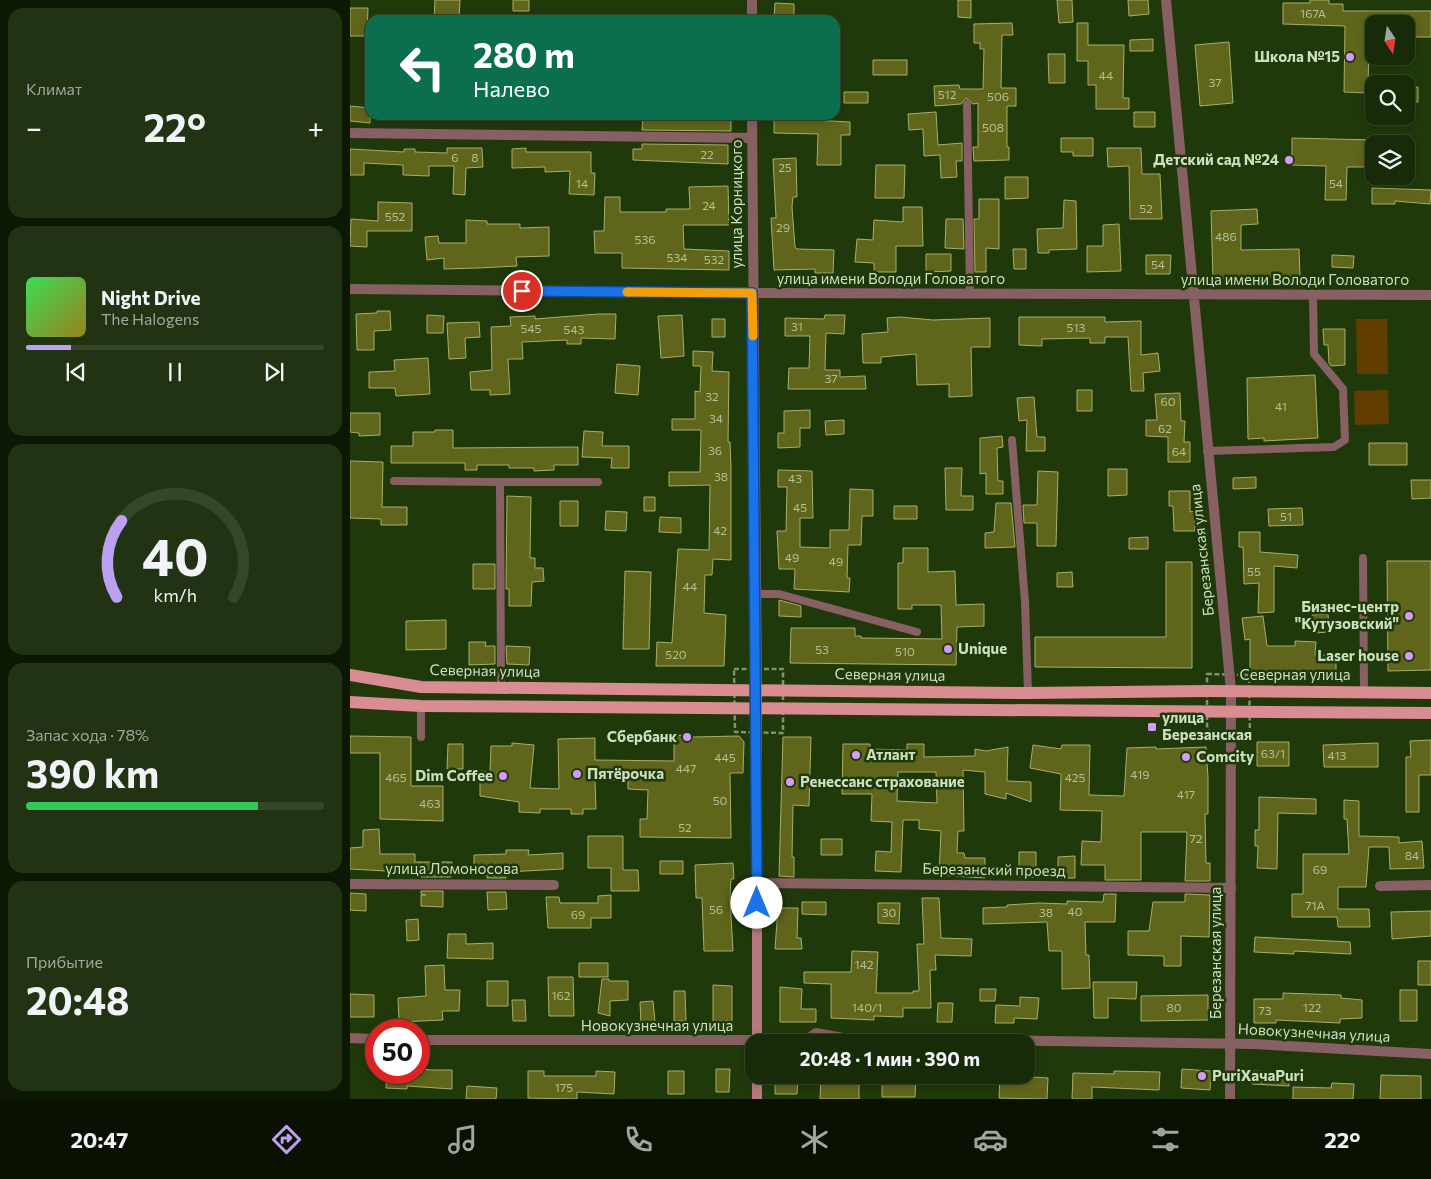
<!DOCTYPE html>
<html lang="ru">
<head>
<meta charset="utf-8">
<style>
	:root { --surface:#182b08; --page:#213312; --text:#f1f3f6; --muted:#9fa79c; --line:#364729; --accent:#bca0f2 }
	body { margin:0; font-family:Commissioner,sans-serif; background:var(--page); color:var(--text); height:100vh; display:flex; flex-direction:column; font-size:19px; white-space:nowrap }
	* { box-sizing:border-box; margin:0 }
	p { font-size:16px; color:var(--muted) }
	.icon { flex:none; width:28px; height:28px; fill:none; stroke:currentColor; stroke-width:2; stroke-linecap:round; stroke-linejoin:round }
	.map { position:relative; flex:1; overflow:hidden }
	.side { display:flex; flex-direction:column; gap:8px; padding:8px; background:#0d1804; width:350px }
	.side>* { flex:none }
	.hud { position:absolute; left:15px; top:15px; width:475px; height:105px; border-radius:15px; box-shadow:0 2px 8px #0003,0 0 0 1px var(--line); background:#0b6e4f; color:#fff; overflow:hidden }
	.needle { width:32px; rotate:168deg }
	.fabs { position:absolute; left:1015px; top:15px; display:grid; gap:10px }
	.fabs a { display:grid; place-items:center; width:50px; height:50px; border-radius:10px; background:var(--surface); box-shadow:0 2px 8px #0003,0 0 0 1px var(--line); font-size:25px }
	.speed { position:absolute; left:15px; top:1019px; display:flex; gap:10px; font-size:25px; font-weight:700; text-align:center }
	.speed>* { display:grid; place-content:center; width:65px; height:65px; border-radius:50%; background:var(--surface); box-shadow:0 2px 8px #0003,0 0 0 1px var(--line); line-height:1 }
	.speed .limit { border:8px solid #d22; background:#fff; color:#111 }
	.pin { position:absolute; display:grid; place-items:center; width:42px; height:42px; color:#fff; margin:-21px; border:2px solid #fff; border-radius:50%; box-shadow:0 1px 5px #0007 }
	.me { position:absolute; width:55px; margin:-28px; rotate:0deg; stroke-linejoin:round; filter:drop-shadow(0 0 4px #0008) }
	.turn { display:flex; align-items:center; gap:18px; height:105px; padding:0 25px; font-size:22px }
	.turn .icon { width:65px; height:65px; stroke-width:2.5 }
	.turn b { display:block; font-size:35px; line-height:42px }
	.big { font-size:38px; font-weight:700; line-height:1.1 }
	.side .widget { flex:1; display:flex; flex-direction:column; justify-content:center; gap:8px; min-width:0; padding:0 18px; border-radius:15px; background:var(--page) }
	.side .dial { align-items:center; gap:0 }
	.dial svg { height:130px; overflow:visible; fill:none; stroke:var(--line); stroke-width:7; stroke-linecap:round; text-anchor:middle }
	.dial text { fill:var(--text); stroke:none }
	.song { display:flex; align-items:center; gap:15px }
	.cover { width:60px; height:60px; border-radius:8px; background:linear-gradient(135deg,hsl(130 70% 55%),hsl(50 70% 35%)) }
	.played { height:5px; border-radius:2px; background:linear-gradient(90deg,var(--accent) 15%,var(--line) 15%) }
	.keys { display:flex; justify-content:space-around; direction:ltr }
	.heat { display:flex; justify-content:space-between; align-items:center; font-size:28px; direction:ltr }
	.charge { height:8px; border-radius:4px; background:linear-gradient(90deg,#34c759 78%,var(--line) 0) }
	.trip { position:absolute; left:395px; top:1034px; width:290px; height:50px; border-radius:15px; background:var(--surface); box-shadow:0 2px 8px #0003,0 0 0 1px var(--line); font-weight:700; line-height:50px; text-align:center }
	.menu { display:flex; height:80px; justify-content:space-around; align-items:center; background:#0a1103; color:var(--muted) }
	.menu .icon { width:35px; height:35px }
	.menu .selected { color:var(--accent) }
	.menu b { font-size:22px; color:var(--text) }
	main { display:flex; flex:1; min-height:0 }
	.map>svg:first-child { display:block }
	.green { fill:#613e00 }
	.building { fill:#5f651a; stroke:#a8af67; fill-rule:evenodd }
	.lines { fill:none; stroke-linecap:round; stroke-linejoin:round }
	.path { stroke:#7e936d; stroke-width:2.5; stroke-dasharray:5 2.5; stroke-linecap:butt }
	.service { stroke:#866063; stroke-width:8 }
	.minor { stroke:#866063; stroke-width:10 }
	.tertiary { stroke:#866063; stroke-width:10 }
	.secondary { stroke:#b6797e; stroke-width:10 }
	.primary { stroke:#da8c93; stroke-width:12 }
	.route-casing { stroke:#114b97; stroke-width:12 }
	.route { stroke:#1a73e8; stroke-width:9 }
	.slow { stroke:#f59e0b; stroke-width:9 }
	.poi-dot { fill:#d89af8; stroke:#20390b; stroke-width:2 }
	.labels { text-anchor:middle; stroke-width:5; stroke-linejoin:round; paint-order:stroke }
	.number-label { font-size:12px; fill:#b1c096 }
	.poi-label { font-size:15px; font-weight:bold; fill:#ccdfbf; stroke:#20390b; text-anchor:start }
	.street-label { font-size:15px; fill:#ccdfbf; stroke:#20390b }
</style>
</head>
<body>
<main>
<section class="side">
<div class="widget"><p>Климат</p>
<div class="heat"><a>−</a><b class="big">22°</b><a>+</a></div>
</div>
<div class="widget">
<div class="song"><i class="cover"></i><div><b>Night Drive</b><p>The Halogens</p></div></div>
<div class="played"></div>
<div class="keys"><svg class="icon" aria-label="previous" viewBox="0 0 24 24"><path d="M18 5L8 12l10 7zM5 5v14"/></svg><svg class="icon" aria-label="pause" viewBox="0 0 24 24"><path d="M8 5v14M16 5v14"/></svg><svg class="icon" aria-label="next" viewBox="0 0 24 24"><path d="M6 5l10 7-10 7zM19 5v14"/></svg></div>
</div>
<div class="widget dial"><svg viewBox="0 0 100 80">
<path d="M14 69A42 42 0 1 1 86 69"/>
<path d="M14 69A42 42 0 0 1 17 22" stroke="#bca0f2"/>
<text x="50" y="56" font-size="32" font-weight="700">40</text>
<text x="50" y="72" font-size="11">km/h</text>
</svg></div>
<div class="widget"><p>Запас хода · 78%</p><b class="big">390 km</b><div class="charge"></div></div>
<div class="widget"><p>Прибытие</p><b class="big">20:48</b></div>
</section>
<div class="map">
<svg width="1081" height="1099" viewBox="0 0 1081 1099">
	<rect width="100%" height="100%" fill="#20390b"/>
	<path class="green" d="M1006,319H1037L1038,374H1007Z
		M1038,390L1039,424L1005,425L1004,391Z"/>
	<path class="building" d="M85,0H110L109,20H84Z
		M163,0H179V11H163Z
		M608,0H621V18L608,17Z
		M707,0H722L723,22L709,23Z
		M778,0H798L799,14L779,16Z
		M960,0H979V4H993V11H1081V37H1056V24H1024V37L1019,36L1018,93L994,92L995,26L933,24V3H960Z
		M425,3L444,4V20H424Z
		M0,8H18L17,36H0Z
		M662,23L663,35H652L651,88H666V106H657V147H659V160L624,161L623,147H628V103L623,104L616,98L611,104L585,106L584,86L609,85L610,89H633L634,49H630V43H624V24Z
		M727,23H738V45H774L773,98H779V109H746V85H738V61H727Z
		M803,39V51H780V40Z
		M879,42L883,103L850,106L845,45Z
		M698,54H715V83H699Z
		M523,60H557V75H523Z
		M1056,87H1068V102H1056Z
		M494,92H518V103H494Z
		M0,106L20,108V123L0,121Z
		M586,112L588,145L612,143V161H606L607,177L591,178L590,155L574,156L573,129L559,130L558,114Z
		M784,112H805V127H784Z
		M293,115H381V131L292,130Z
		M424,118L500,122V135H491V165H467L468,134L424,133Z
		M711,138H743V156H723V152H711Z
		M942,138L1024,140V167H997L996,200H975L976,166L942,165Z
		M292,144L378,145V164L283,160V149H292Z
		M97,148H132L133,167L116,168L115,195L103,194L104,166H79V176L53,175V165L14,163V175H0V149L54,152V149H65V152L97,153Z
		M176,148V152H241V173H245L244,195L219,194L220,171L195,172V167L162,168V149Z
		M757,148H791L792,174H810L812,219H780L779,166L758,167Z
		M446,158L447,197H443L442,207L445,247L447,249L484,250L483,273H465V269L424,270L421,218H426L423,159Z
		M526,165H555L554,198H525Z
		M655,177H678V198L655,199Z
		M378,186L379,225H333L334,249L379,251V270L272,268V253H245L244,231H254L255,197H270V212H316V209H340L339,187Z
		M1022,188L1081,190L1080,204L1045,201V204H1022Z
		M629,199H649V249L636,248V272H625L624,219H629Z
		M714,200L726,201L727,249L699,250V253H688L687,229L713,228Z
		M28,202L62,203V231H17V247L0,246L1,219L28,221Z
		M553,207H572L573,246H546V272H524V263L505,262L507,239L523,240L524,220L553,222Z
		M907,209L908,224L891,225V250L949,249L950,276L863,279L861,211Z
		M596,219H613L614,249L595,248Z
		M116,220L137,221V224H170V228L199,227V256L166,257L167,266L128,268L94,269V258L77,260L75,237L88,236L89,243H116Z
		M769,224L771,271L737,272V246H753V225Z
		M663,249H676V269H664Z
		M576,254H601V271L576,272Z
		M796,255H821L820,274H796Z
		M982,255L1004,256L1003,268L982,267Z
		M27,311H40L41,330L24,331V350H7L6,314L27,313Z
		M248,314H266L265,339L231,338V344H217V340L172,342L173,359H158L160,394L140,395V390H121L120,372L142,370L141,327L161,326L160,317L185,316V319Z
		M77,315L94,316L93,333H77Z
		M332,315L334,356L311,358L308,316Z
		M475,315H495L494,334L476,333L475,370H490V377L515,376L516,389H438L439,368H459L460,336H435V318L474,319Z
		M550,317L583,320L640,318V347H621L622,396L599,397V384L567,385L566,354L531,357V363H513L512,334L538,332L537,318Z
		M669,317H755V322L791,321V355L808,353L810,371L793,373L794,391H781L778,337H755V343H740V338L692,339V346L669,345Z
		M362,319H375V337H362Z
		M129,322L130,337L115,338L116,358L99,359L97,323Z
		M973,329H995V365L981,366L979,363L978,345H974Z
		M343,351L363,352L362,371L379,372L378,442H380L381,468V560L363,559L362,575H355L354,613L376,615L374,666H306L307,642L322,643L328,549L359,550L360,485L319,486V472H350L351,430H322V419H345V391L350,392L351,366H343Z
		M78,358L80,394L46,396L45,388H19V372L45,371L44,360Z
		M267,364L290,366L288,395L265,393Z
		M965,375L968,438L914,441V438L898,439L897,378Z
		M727,390H742V411H727Z
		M830,393L831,421H835L834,442H840V462H818V437L796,436V420H807L805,394Z
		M684,397L687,437H695V451H676L677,420L669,421L667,398Z
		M460,410V428H450V447L428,448V433H434V411Z
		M0,413H30V435L9,436V433L0,432Z
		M494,420V434L476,435L475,421Z
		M85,430H103V448L228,447V465H204V470L184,471V468H159V465H127V470H115V463H41V446H63V432H85Z
		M234,431L253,432L252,446H279V468H261L262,458L232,457Z
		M652,436L653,447L647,448L648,481H653V494H636V473L630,474V438Z
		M1019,443H1057V465H1019Z
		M0,461L33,462L32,507H57V525H31V519L0,518Z
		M595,468H612L611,496H623V510H596Z
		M758,469H777V495L758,496Z
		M428,470L462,471L463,518H450V547L480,548V530H499L500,489L523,490V516H512L511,545H498L497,578H500L499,592L444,589L445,569H429L427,531H436L437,487H428Z
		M688,471L708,472L706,546H687V523H674L673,505H687Z
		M906,477V488L883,489V478Z
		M1061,480H1081V498L1062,499Z
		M819,491H840V512L844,511L845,531H824L823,506H819Z
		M157,496L181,497L180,558H185V568H193L194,581L182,582L181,606H159V589H156Z
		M294,497H305V511H294Z
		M210,501H228V526H210Z
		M646,503H661L665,547L635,548V533L644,532Z
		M544,506H567V519H544Z
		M952,508L953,525L919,526L918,509Z
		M256,511L277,512L276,531L255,530Z
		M310,517L331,518V533L309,532Z
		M889,532H910V552L948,555L947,568L924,566V612L908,613L909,583L894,584L893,547H889Z
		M798,537V549H779V538Z
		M553,548H578V572L605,571L606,605L634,604V626L607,627L606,665L440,663L441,628H505V636H511V638L592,639L591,605H562V609H548V563H553Z
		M1037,561H1081V670L1038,671Z
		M816,562H842V668L685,667V637H816Z
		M123,564H145V589H123Z
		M275,571L301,572L299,649H273Z
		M722,572L723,587H707V573Z
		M429,600L451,606V617L429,616Z
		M978,614L979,632L964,633L962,615Z
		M913,616L917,646H945V641L966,642L965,655H986V674L900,671V639L895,640L892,618Z
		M96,620V649L56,650V621Z
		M119,642H136L135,646H145V664L119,665Z
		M156,646L180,647L179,665L157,664Z
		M334,735L343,737L389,736L394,742L393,773H380L381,838L290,837V819H297L298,790L278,789V780H245L246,809H233V814H221V809H190V813L169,812V802L130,796V771L140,772L141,746H162V743L184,745L180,788L209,789L208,739L245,738V760L324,761V736Z
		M0,736L61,737V786H93V821L30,819V753H0Z
		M433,737H461L459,806L443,805L442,857H444V877L429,876Z
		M1081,740V775H1069V812H1056V757H1061L1060,741Z
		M907,742H939V766H907Z
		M1028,743V767H974L973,745Z
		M98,744H113V769H97Z
		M493,744H520V749L557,750V744H574V757L625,756V749L636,751L658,747L657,781L681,782V802L656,793V799L635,794V772L613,770L614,831H608L607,853H614L615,858H635V878L589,875L591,831L569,829V820H553L551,872L525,871L526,851L541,852L542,822L521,821L522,794H492ZM548,772H586L587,803L547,801Z
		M683,745L711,749L712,745H740L739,795L774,796L777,748L806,747V749L856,747L858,777V814H855L856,863H860V881H835L837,832H791V880H755V865H731L732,841L751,842L752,811L710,810L711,774L680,768Z
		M909,797L966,799V814L928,813L927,869L907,868L908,846H905V830H909Z
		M994,800L1009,801V836L1049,837V843L1072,841L1074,868L1040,869L1039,847H1019L1016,887H988V909H1019L1020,927H988L987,917H942V894H953V854H999L997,819H994Z
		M29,829L30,854H65V862H102L101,877H71V873L0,869V848L13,847V830Z
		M238,836H273V870H288L289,891H261V868H238Z
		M471,839H492V855H471Z
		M156,850H179L178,855L213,853V869L156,872V878H137V872H124V855L156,854Z
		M669,852H686V877H669Z
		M725,856V878H708V857Z
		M310,861H333V874H310Z
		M383,863L384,879H381L380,898L383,951H354L352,898H346L345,865Z
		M71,891H93V907L71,906V895H76L71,894Z
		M137,892H156L157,909L138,910Z
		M0,893L16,894V911L0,910Z
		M754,894H766L765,922H735L736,955H739L740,988L712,989V951H699L697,922L633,924V908L657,907V905L688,903L717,904V901L753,902Z
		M835,894L860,895L859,937L831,936V966H814V956L778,955V931H799L803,902H835Z
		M261,895V918H241V928H198L196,897H209L210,903H248V896Z
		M572,898H589L591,938L622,939L621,956L585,955L586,970H580L581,1008H553V1017L524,1016V1020L481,1018V984L454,983V972H501L502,951L528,952L526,993H563V991H569L567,944H574Z
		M452,902H476V915L452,914Z
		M528,903H550L549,924L528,923Z
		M428,908H448L447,938H451L452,949H425Z
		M1081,911V936L1042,939L1041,912Z
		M68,919L69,940L57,941L56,920Z
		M98,934H116V944L143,943V959L97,958Z
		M905,937L1000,942L1001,954L944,951V954L904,952Z
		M1068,961H1081V985H1068Z
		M229,963H258V977H229Z
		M94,965L95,990H110L109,1011H92L93,1020L49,1022L48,998L76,996L75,966Z
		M198,977H223L224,1016H199Z
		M252,979H259V981H278V1000L260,1001V1016L248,1013Z
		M137,981H158V1006H137Z
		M743,982H787L786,999L758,998V1018H744Z
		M363,985L382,986V1021H363Z
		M430,987L452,989L451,1009H466V1022H430Z
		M630,989H646L645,1001H630Z
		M1050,990H1067V1021H1050Z
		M324,991H335L336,1021H324Z
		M933,993L991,995V998L1012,1000V1018L990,1019V1023L926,1020V1023H904V999H933Z
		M0,994L24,995V1017H0Z
		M858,995V1020L791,1021V996Z
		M670,997L689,998L687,1019L664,1018V1023H645L646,1005L670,1006Z
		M162,1000H175L176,1021H163Z
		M303,1001L305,1022L291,1023L290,1002Z
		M588,1003H603L602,1022H587Z
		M69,1068L80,1070H102V1089L57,1086V1089L36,1088L37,1072H69Z
		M366,1069H380L379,1092H366Z
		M832,1069L861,1071L860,1090L831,1088Z
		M178,1071H194V1076H246V1071L265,1072L264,1094L227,1092V1099L178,1098Z
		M318,1071H334V1094H318Z
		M764,1071L810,1072L809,1090L742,1087V1099H722L723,1073L764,1074Z
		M903,1071L939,1073V1086L902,1084Z
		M425,1075H448L447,1094H425Z
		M471,1075H509V1099H470Z
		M532,1075H566L565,1097H532Z
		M650,1075L698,1078L697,1099L649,1098Z
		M1031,1075L1071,1076V1099H1030Z
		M982,1083L1004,1084L1003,1099H943V1087L981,1088Z
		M117,1086L147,1088L146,1099H116Z"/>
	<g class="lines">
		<path class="path" d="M384,669H433V733L385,732Z
			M857,674L899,675L900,735L863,737L857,726Z"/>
		<path class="service" d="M617,104L620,294
			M662,440L675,602L678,693
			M857,451L984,447L995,440L993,389L964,354L963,295
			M44,481L150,482L151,688
			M150,482H248
			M1013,558L1014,692
			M405,594H429L567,632
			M71,737V706"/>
		<path class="minor" d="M0,133L402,138
			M407,883L881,888
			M0,884L204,885
			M1030,886L1081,885
			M0,1038L26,1039
			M69,1040H457L466,1033L493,1038L903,1044L1081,1054"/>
		<path class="tertiary" d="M402,0V20
			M816,0L881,691L880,1099
			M402,115L407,690
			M0,289L402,293L1081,295"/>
		<path class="secondary" d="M407,1042V690
			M407,1099V1075"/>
		<path class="primary" d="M0,675L71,687L678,693L857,691L1081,693
			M0,702L71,706L1081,713"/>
	</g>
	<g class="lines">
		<defs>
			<path id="route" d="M172,291L402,293L407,903"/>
		</defs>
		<use href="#route" class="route-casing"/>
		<use href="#route" class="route"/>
		<path class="slow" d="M277,292L402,293L403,336"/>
	</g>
	<g class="poi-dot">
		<circle cx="1000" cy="57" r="5"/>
		<circle cx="939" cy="160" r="5"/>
		<circle cx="1059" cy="616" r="5"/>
		<circle cx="598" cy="649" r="5"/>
		<circle cx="1059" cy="656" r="5"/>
		<rect x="797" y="722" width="10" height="10" rx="2.5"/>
		<circle cx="337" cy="737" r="5"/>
		<circle cx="506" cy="755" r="5"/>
		<circle cx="836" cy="757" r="5"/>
		<circle cx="227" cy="774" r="5"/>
		<circle cx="153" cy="776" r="5"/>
		<circle cx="440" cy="782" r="5"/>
		<circle cx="852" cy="1076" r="5"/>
	</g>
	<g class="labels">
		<g class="number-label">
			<text x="963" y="18">167А</text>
			<text x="756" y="80">44</text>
			<text x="865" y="87">37</text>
			<text x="597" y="99">512</text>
			<text x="648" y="101">506</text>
			<text x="643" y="132">508</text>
			<text x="357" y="159">22</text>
			<text x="105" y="162">6</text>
			<text x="125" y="162">8</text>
			<text x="435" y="172">25</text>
			<text x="232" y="188">14</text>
			<text x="986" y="188">54</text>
			<text x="359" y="210">24</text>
			<text x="796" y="213">52</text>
			<text x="45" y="221">552</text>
			<text x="433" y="232">29</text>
			<text x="876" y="241">486</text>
			<text x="295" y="244">536</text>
			<text x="327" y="262">534</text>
			<text x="364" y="264">532</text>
			<text x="808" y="269">54</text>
			<text x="447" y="331">31</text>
			<text x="726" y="332">513</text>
			<text x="181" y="333">545</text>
			<text x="224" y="334">543</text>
			<text x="481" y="383">37</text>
			<text x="362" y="401">32</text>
			<text x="818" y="406">60</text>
			<text x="931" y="411">41</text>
			<text x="366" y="423">34</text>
			<text x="815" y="433">62</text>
			<text x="365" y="455">36</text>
			<text x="829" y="456">64</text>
			<text x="371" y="481">38</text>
			<text x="445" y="483">43</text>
			<text x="450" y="512">45</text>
			<text x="936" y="521">51</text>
			<text x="370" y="535">42</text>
			<text x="442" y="562">49</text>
			<text x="486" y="566">49</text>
			<text x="904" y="576">55</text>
			<text x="340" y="591">44</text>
			<text x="472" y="654">53</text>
			<text x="555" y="656">510</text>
			<text x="326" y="659">520</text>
			<text x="923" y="758">63/1</text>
			<text x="987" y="760">413</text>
			<text x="375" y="762">445</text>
			<text x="336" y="773">447</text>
			<text x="790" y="779">419</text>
			<text x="46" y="782">465</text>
			<text x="725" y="782">425</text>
			<text x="836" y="799">417</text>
			<text x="370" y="805">50</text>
			<text x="80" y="808">463</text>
			<text x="335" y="832">52</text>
			<text x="846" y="843">72</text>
			<text x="1062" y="860">84</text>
			<text x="970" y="874">69</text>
			<text x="965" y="910">71А</text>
			<text x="366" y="914">56</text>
			<text x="725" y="916">40</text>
			<text x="539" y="917">30</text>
			<text x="696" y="917">38</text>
			<text x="228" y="919">69</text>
			<text x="514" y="969">142</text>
			<text x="211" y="1000">162</text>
			<text x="517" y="1012">140/1</text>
			<text x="824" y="1012">80</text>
			<text x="962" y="1012">122</text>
			<text x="915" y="1015">73</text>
			<text x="214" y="1092">175</text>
		</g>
		<g class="poi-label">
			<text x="990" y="62" text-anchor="end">Школа №15</text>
			<text x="929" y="165" text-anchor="end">Детский сад №24</text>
			<text x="1049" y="612" text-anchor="end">Бизнес-центр<tspan x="1049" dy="17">"Кутузовский"</tspan></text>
			<text x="608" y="654">Unique</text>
			<text x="1049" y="661" text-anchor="end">Laser house</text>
			<text x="812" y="723">улица<tspan x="812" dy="17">Березанская</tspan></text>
			<text x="327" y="742" text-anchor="end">Сбербанк</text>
			<text x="516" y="760">Атлант</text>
			<text x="846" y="762">Comcity</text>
			<text x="237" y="779">Пятёрочка</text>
			<text x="143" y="781" text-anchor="end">Dim Coffee</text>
			<text x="450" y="787">Ренессанс страхование</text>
			<text x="862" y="1081">PuriХачаPuri</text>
		</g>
		<g class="street-label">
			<text transform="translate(387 204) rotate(-90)" y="5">улица Корницкого</text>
			<text x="541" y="284">улица имени Володи Головатого</text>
			<text x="945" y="285">улица имени Володи Головатого</text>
			<text transform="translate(852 550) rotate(-96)" y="5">Березанская улица</text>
			<text transform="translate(135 671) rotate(1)" y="5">Северная улица</text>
			<text transform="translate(540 675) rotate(1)" y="5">Северная улица</text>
			<text x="945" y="680">Северная улица</text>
			<text x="102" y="874">улица Ломоносова</text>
			<text transform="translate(644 870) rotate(1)" y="5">Березанский проезд</text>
			<text transform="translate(866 953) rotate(-90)" y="5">Березанская улица</text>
			<text x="307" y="1031">Новокузнечная улица</text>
			<text transform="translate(964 1033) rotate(3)" y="5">Новокузнечная улица</text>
		</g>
	</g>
</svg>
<div class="fabs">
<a><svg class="needle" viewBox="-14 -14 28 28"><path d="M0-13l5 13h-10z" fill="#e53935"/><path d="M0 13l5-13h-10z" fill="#9fa79c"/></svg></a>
<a><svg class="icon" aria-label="search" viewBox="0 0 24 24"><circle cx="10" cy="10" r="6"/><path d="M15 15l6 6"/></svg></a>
<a><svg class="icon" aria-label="layers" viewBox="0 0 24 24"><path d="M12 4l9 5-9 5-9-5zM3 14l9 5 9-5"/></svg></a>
</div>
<div class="speed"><div class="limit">50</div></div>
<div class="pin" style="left:172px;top:291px;background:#d93025"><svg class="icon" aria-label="arrive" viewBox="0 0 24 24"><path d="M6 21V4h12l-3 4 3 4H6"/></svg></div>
<svg class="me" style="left:407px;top:903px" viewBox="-20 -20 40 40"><circle r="19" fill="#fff"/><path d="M0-13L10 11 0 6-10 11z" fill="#1a73e8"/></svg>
<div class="trip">20:48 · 1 мин · 390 m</div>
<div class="hud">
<div class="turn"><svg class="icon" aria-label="left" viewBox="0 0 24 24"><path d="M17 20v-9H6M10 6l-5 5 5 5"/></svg><div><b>280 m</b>Налево</div></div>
</div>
</div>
</main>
<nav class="menu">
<b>20:47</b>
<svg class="icon selected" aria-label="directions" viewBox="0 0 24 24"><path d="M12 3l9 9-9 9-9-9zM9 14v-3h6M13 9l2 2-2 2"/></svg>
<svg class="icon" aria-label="music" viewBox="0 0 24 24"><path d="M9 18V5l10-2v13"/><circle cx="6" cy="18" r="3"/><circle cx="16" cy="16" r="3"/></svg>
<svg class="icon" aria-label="phone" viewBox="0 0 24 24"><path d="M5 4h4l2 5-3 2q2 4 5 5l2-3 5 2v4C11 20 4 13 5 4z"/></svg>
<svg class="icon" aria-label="climate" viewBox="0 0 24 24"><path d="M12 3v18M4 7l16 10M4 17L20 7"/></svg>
<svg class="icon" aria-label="car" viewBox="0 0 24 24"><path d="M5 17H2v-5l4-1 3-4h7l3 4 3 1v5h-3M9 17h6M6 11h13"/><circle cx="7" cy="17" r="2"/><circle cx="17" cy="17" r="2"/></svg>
<svg class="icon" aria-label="filters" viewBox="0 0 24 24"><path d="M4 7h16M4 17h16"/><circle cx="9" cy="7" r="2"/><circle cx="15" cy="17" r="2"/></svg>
<b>22°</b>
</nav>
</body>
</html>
